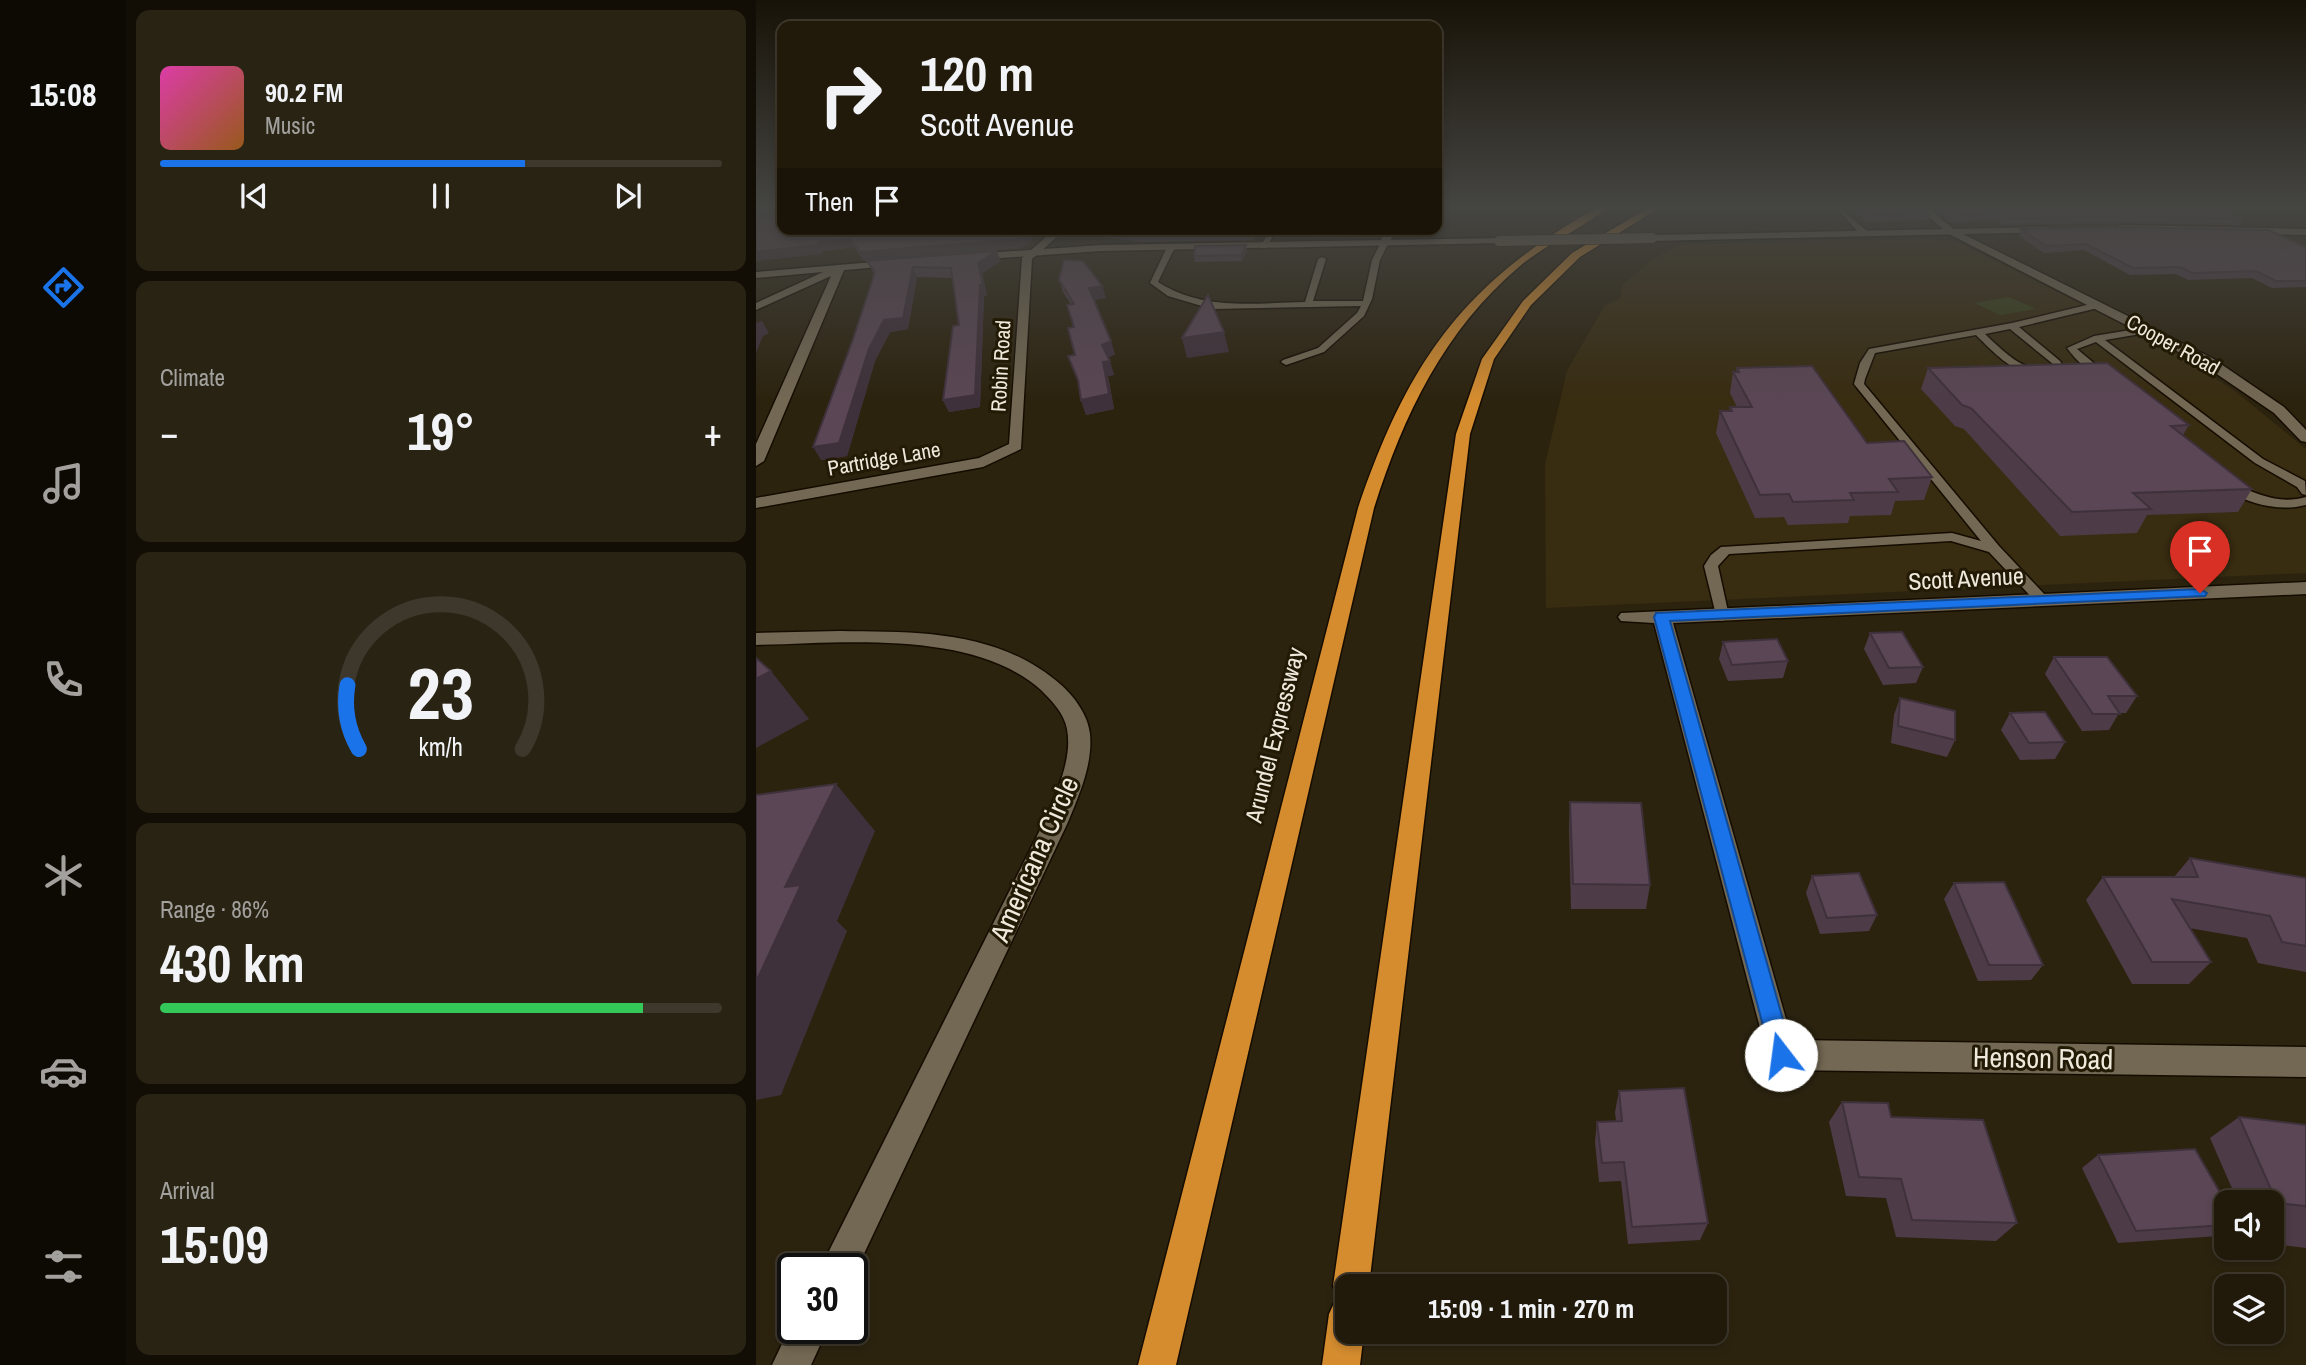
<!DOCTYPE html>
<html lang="en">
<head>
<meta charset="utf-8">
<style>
	:root { --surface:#211a0b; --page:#292314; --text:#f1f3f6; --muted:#a2a19d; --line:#3e382c; --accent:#1a73e8 }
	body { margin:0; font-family:"Archivo Narrow",sans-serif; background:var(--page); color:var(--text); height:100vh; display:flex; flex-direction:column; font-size:26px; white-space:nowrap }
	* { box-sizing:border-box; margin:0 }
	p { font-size:23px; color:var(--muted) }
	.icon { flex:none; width:38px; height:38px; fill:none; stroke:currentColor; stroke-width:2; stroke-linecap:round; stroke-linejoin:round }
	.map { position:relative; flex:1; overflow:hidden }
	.sheet { display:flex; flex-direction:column; gap:10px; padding:10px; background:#120e06; width:630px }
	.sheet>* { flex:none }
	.top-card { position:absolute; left:21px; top:21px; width:665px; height:214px; border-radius:14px; box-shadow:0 4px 10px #0003,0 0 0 2px var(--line); background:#211a0b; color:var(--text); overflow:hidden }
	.buttons { position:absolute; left:1458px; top:1190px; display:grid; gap:14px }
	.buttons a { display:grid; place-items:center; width:70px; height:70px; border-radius:14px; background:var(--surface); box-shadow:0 4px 10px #0003,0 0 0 2px var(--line); font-size:35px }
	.speed { position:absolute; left:21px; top:1253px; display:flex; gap:14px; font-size:35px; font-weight:700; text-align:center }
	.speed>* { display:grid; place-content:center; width:91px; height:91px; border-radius:50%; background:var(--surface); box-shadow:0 4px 10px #0003,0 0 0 2px var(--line); line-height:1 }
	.speed .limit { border:4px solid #111; border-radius:10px; background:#fff; color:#111 }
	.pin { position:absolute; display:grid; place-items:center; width:60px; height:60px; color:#fff; margin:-72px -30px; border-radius:50% 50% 50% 0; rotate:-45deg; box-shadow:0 0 7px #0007 }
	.pin .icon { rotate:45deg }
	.me { position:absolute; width:77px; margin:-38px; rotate:345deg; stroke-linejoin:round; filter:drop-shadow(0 0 5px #0008) }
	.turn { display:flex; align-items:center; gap:24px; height:147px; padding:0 28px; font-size:32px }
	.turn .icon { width:91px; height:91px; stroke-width:2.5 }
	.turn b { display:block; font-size:49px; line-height:60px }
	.then { display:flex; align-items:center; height:66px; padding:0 28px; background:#0003; gap:14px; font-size:26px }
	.big { font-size:52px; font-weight:700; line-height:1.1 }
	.sheet .widget { flex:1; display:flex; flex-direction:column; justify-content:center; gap:10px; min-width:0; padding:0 24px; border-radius:14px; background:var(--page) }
	.sheet .dial { align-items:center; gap:0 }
	.dial svg { height:182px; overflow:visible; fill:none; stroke:var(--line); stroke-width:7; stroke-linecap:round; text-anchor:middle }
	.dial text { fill:var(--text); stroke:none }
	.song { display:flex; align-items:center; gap:21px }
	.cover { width:84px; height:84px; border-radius:10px; background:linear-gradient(135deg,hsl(320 70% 55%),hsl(30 70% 35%)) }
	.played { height:7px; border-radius:4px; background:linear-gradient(90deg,var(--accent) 65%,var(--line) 65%) }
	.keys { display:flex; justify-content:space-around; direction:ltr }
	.heat { display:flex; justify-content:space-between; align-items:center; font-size:38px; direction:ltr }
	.charge { height:10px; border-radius:5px; background:linear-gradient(90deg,#34c759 86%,var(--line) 0) }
	.trip { position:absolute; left:579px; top:1274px; width:392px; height:70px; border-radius:14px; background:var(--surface); box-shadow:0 4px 10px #0003,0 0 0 2px var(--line); font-weight:700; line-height:70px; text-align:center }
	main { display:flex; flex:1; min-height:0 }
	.dock { display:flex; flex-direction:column; width:126px; justify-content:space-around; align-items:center; background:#0d0a04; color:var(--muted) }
	.dock .icon { width:49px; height:49px }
	.dock .selected { color:var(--accent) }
	.dock b { font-size:32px; color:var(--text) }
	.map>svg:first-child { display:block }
	.built { fill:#382c11 }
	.green { fill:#39411c }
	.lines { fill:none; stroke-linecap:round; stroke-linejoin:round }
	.service-casing { stroke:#150c00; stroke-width:3 }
	.minor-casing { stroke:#150c00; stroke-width:3 }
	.secondary-casing { stroke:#150c00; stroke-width:3 }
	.motorway-casing { stroke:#150c00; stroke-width:3 }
	.service { fill:#736853; fill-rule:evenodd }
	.minor { fill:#736853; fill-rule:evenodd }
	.secondary { fill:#736853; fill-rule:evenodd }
	.motorway { fill:#d48c2f; fill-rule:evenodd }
	.secondary-bridge-casing { stroke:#150c00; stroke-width:11; stroke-linecap:butt }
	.secondary-bridge { stroke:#736853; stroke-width:10 }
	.wall { fill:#4d3c48 }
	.shaded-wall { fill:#3f313b }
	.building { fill:#5a4654; stroke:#3f313b; stroke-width:2 }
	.route { fill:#1a73e8; stroke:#114b97; stroke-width:2 }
	.labels { text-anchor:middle; stroke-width:6; stroke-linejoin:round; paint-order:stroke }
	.far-street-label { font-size:21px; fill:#efe9dc; stroke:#231a06 }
	.street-label { font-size:24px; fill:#efe9dc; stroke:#231a06 }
	.near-street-label { font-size:28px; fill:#efe9dc; stroke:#231a06 }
</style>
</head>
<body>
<main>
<nav class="dock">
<b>15:08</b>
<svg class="icon selected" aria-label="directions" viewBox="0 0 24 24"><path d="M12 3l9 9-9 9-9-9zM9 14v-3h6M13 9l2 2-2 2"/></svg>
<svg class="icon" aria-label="music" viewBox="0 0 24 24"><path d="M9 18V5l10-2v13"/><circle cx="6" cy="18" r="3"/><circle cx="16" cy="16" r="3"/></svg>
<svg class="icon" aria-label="phone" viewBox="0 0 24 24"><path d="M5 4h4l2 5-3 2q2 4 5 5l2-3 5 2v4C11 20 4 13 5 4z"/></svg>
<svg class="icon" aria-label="climate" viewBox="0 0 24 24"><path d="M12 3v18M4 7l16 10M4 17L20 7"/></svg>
<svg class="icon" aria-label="car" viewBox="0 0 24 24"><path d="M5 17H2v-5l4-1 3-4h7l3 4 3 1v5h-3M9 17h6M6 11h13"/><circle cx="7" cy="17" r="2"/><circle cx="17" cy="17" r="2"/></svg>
<svg class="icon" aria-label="filters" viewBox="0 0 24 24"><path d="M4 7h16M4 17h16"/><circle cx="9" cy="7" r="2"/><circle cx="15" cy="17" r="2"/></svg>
</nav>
<section class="sheet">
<div class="widget">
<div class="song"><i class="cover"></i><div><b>90.2 FM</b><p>Music</p></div></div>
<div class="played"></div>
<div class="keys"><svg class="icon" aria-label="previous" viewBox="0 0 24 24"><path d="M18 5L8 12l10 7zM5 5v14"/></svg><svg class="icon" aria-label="pause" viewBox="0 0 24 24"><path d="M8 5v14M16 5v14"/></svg><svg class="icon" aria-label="next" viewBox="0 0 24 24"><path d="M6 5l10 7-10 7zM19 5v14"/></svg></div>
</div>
<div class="widget"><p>Climate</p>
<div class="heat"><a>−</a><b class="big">19°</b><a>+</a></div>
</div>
<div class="widget dial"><svg viewBox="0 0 100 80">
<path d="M14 69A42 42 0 1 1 86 69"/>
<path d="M14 69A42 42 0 0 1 9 41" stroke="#1a73e8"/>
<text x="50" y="56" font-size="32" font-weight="700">23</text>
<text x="50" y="72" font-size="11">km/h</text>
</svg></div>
<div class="widget"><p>Range · 86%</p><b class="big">430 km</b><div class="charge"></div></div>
<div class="widget"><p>Arrival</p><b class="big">15:09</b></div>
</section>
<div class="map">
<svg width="1550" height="1365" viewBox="0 0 1550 1365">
	<rect width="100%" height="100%" fill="#2c230f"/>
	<path class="built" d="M1174,239L1201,242L1409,346L1479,391L1550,449V573L790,608L789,464L811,371L849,305L865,298L866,285L897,259L923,245Z"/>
	<path class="green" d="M1253,297L1280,309L1244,315L1218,303Z"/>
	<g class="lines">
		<defs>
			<path id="service" d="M1082,210H1086L1111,231V235H1105Z
				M514,229H521L510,248H504Z
				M625,242L632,244L624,260L616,299L608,316L568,352L530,365L525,362L527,360L562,348L601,313L605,306L456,309L412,296L394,283L411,247L415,245L419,247L402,282C447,311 498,303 549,302L562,259L566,257L570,259L557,301H607L616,260Z
				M1343,302L1347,305L1346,307L1263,327L1304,361L1309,369L1305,376C1267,383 1245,360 1220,335L1119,353L1109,379L1108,384L1243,546L1290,596L1292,599L1290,602H1280L1233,552L1195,541L973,554L962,566L973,616L966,621L961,619L948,566L955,555L965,547L1196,533L1225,541L1098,384L1104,363L1113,349L1256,323ZM1254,329L1297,364L1298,371C1267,372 1250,354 1229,334Z
				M1393,327L1397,330L1396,332L1349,340L1507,459L1549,481L1550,495L1546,494L1541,487L1499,463L1340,342L1321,349L1352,375V379C1339,380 1319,359 1311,348L1338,336Z
				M1475,484C1502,493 1521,505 1550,497V505C1523,512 1495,504 1471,491V485Z"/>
			<path id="minor" d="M1161,207H1171L1199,230L1456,358L1528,407L1550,430V442L1545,441L1518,413L1446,364L1193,234Z
				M299,229H310L276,259L265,449L227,467L0,508V498L223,458L253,444L266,258Z
				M630,229H640L633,244L628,247L623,244Z
				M80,266L89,268L8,461L0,466V444L75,276L0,310V303Z
				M1550,582V594L917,623L1036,1040L1550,1047V1077L1025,1070L1014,1066L898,623L865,621L862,617L865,613Z
				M84,631C162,632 242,630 304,684C318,696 332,715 334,734C337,764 323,795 312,822L96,1279V1269H64L288,822C299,795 317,760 311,729C308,713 296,701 285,690C217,629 86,643 0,645V633Z
				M37,1321V1328H72L55,1365H16Z"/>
			<path id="secondary" d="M1363,225L1550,229V235L1360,230L1358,228Z
				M1292,227L1297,230L1295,232L896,241L891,238L896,235Z
				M743,238L746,239V243L345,251L215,260L210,257L215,254L345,245Z
				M141,260L145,261V265L0,278V272Z"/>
			<path id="motorway" d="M842,207H853C825,229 792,243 764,266C688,330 648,414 618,508L420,1365H382L602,508C652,362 706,284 842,207Z
				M894,207H905L824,257L775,305L738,359L714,434L613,1286H592V1332H608L604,1365H566L573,1314L579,1301L583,1299L577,1286L700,434L726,359L767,301L816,253Z"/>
		</defs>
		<use href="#service" class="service-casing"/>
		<use href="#minor" class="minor-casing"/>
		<use href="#secondary" class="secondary-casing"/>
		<use href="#motorway" class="motorway-casing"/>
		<use href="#service" class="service"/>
		<use href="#minor" class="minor"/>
		<use href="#secondary" class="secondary"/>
		<use href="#motorway" class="motorway"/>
		<defs>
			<path id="secondary-bridge" d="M743,241L896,238"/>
		</defs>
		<use href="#secondary-bridge" class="secondary-bridge-casing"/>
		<use href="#secondary-bridge" class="secondary-bridge"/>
	</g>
	<path class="wall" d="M0,207L26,229H278L274,242L265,248L108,261L98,247L67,251L65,254L0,261Z
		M1094,207H1166L1174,214L1173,220L1111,222Z
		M1176,207H1462L1487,219L1484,225L1364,222L1246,225L1240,220L1194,222Z
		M321,229H503L497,240L386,242L322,234Z
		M1265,229L1550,247V287L1516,288L1496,278L1432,280L1420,274L1374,275L1328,250L1288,253L1263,236Z
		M491,251L486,261L439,262L438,256Z
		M111,261H245L226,273L231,296H228L224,407L193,412L187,400L203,325L196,278L161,277L152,329L134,332L119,361L91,456L65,460L97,339L118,274Z
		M303,280L346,286L350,298L338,300L359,354L352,358L358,375L352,376L358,409L330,415L325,400L323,383L312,356L319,355L318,327L315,304L307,292Z
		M981,368L1111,443L1176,477L1168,500L1139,501L1135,515L1094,516L1092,523L1032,525L1028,517L999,518L960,433L964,411H973L974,407H981L974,393L977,372H980Z
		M1172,368L1433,425L1427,435L1496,489L1482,512L1391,515L1381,533L1304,536L1208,429L1199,426L1165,389Z
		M1114,633L1167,667L1160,683L1127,685L1108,649Z
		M967,642L1032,661L1027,678L972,681L963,659Z
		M1298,657L1381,696L1370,713H1363L1353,730L1326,731L1289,674Z
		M1144,698L1199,740L1191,757L1135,743L1138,715Z
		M1254,713L1309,742L1299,759L1264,760L1245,730Z
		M814,802L894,885L890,909H815L813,827Z
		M1434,858L1550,878V972L1502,963L1491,938L1433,928L1455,962L1433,984H1376L1330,900L1347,877H1418Z
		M1056,876L1121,915L1113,931L1064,934L1050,893Z
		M1198,883L1287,965L1275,980L1222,981L1188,899Z
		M863,1091L952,1223L944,1240L872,1244L865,1181L843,1182L839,1142L841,1122L860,1121L859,1112Z
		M1086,1102L1135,1117L1261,1223L1240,1241L1140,1237L1130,1198L1090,1196L1073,1122Z
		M1483,1117L1550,1125V1248L1525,1245L1516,1223V1202H1482L1454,1138Z
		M1342,1155L1470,1203V1232L1462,1236L1362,1243L1326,1168Z"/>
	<path class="shaded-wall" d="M18,207H25L26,214L0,224V214Z
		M273,229H278L274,242L265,248L108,261L104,252Z
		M497,229H503L497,240L495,232Z
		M94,239L98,247L67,251L65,254L0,261V252Z
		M490,245L491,251L486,261L485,255Z
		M241,251L245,261L226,273L231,296H228L224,407L193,412L187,400L222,263Z
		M157,267L161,277L152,329L134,332L119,361L91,456L65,460L57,447L113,349Z
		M346,286L350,298L337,300L333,288Z
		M6,321L13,333L7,336L0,353V323Z
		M468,332L473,352L431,358L426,338Z
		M355,341L359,354L350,359L346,345Z
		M354,361L358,375L352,376L358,409L330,415L325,400L347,362Z
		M15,671L53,719L0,748V679Z
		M80,784L119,831L81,921L91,931L25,1095L0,1100V982L29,887Z"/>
	<path class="building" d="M0,207H18L0,214Z
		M24,207H26V229H273L271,234L262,239L104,252L94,239L63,242L61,245L0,252V221H2L23,213Z
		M1103,207H1166L1174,214L1113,215Z
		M1185,207H1462L1487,219L1367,216L1249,219L1242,214L1196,216Z
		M1367,227L1512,230L1550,247V281H1520L1500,271L1436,273L1424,267L1377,268L1330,244L1290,246L1265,229Z
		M350,229H497L495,232L383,234Z
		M490,245L485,255L438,256L439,246Z
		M241,251L222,263L227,285H224L219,395L187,400L197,326L203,325L195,268L157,267L147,318L128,320L113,349L83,443L57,447L97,339L119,272L111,261Z
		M308,260L327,261L346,286L333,288L355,341L346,345L354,361L347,362L353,394L325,400L322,380L312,356L319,355L312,328L318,327L311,305L318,304L303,280Z
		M452,295L468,332L426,338Z
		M1351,363L1433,425L1415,426L1496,489L1377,493L1395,509L1316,512L1215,408L1206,405L1172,368Z
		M1056,366L1111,443L1148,441L1176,477L1133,479L1142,492L1094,493L1098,500L1037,502L1033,494L1004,495L964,411H976L974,407H996L977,372H983L981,368Z
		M1146,632L1167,667L1133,668L1114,633Z
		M1021,639L1032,661L976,665L967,642Z
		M1298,657H1351L1381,696H1352L1364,714H1337Z
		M0,658L15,671L0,679Z
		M1144,698L1199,711V740L1142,726Z
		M1289,712L1309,742L1273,743L1254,713Z
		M80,784L29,887L45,885L0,982V795Z
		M814,802L885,803L894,885L817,884Z
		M1434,858L1550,878V946L1526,942L1514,916L1416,899L1455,962H1396L1347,877H1442Z
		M1103,873L1121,915L1071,918L1056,876Z
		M1248,882L1287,965H1233L1198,883Z
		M928,1088L952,1223L876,1227L868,1162L846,1163L841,1122L866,1121L863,1091Z
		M1086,1102L1132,1103L1135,1117L1227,1120L1261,1223L1156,1220L1145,1179L1103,1177Z
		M1483,1117L1550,1125V1208L1549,1206L1521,1203Z
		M1439,1149L1470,1203V1225L1380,1231L1342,1155Z"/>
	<linearGradient id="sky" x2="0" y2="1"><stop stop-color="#181308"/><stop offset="0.52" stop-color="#454542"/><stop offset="1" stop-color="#454542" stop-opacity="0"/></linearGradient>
	<rect width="1550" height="399" fill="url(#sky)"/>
	<path class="route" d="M1444,589L1451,593L1449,596L914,621L1037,1055L1033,1063L1025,1066L1017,1063L898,617L900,613Z"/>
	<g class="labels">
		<g class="far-street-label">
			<text transform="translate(1417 345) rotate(29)" y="7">Cooper Road</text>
			<text transform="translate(245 366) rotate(-87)" y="7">Robin Road</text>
			<text transform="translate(128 459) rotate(-10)" y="7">Partridge Lane</text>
		</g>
		<g class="street-label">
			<text transform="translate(1210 579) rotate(-3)" y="8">Scott Avenue</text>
			<text transform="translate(519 735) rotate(-76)" y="8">Arundel Expressway</text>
		</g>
		<g class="near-street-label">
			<text transform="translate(278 859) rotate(-66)" y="10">Americana Circle</text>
			<text transform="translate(1287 1058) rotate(1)" y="10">Henson Road</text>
		</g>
	</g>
</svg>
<div class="buttons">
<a><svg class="icon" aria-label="sound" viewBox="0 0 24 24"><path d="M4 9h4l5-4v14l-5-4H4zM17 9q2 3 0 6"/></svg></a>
<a><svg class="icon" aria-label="layers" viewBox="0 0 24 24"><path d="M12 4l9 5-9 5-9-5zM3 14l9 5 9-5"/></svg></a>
</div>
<div class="speed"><div class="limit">30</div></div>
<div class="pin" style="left:1444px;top:593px;background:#d93025"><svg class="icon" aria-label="arrive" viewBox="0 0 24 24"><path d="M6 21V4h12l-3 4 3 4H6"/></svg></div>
<svg class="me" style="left:1025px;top:1055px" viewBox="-20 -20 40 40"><circle r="19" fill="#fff"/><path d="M0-13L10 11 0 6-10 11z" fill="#1a73e8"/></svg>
<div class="trip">15:09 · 1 min · 270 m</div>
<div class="top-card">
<div class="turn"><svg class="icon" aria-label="right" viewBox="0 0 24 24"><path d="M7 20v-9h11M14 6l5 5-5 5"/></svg><div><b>120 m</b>Scott Avenue</div></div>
<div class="then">Then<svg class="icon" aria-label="arrive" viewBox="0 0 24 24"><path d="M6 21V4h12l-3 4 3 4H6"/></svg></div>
</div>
</div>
</main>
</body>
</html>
